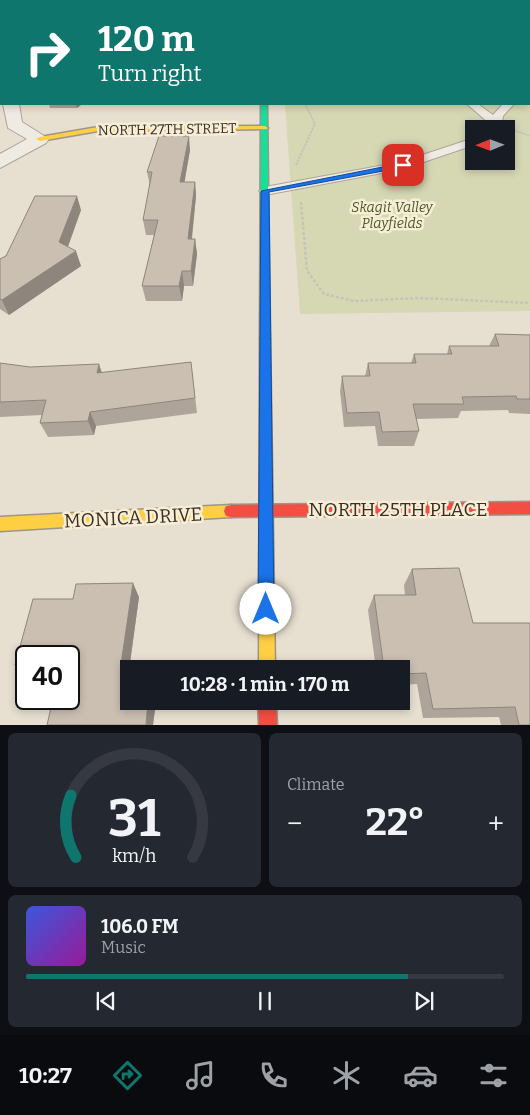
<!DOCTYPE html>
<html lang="en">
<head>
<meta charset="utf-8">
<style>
	:root { --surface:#171b24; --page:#242831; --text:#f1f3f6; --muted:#9ea1a6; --line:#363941; --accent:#0f766e }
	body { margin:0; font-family:Bitter,serif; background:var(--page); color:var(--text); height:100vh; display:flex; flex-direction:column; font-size:19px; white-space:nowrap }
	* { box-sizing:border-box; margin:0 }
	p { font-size:16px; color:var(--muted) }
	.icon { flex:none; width:28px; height:28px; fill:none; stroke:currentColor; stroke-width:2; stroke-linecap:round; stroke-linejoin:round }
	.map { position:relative; height:725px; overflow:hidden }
	.panel { display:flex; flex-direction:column; gap:8px; padding:8px; background:#0d0f14; flex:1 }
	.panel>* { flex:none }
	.banner { position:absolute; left:0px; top:0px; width:530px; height:105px; box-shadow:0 2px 8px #0003; background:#0f766e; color:#fff; overflow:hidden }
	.needle { width:32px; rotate:269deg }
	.buttons { position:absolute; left:465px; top:120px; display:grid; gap:10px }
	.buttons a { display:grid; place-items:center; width:50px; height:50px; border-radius:0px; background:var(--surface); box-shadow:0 2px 8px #0003; font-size:25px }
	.speed { position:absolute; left:15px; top:645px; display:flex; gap:10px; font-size:25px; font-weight:700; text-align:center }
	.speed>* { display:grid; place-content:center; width:65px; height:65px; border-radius:50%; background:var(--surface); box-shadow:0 2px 8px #0003; line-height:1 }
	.speed .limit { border:2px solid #111; border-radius:8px; background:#fff; color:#111 }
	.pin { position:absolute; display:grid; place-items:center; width:42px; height:42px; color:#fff; margin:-21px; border-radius:10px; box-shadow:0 2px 8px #0006 }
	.me { position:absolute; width:55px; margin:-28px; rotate:0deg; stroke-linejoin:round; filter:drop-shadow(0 0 4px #0008) }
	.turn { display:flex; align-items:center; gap:18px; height:105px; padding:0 15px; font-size:22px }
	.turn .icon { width:65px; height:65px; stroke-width:2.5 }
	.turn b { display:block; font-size:35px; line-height:42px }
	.big { font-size:38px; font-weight:700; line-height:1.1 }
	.panel .widget { flex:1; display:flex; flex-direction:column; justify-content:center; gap:8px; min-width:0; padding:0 18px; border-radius:8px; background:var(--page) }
	.panel .dial { align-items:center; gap:0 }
	.dial svg { height:130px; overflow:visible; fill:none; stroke:var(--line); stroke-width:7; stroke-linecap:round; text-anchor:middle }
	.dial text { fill:var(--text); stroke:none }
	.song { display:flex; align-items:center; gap:15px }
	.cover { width:60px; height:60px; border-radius:8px; background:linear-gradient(135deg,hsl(230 70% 55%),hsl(300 70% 35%)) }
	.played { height:5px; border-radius:2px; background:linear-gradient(90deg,var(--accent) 80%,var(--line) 80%) }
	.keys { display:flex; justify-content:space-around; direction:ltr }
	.heat { display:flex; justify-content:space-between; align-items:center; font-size:28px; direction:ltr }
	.panel .tiles { flex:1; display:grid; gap:8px; grid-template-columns:1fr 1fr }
	.widget:last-child { grid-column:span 2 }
	.trip { position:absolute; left:120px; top:660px; width:290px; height:50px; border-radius:0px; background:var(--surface); box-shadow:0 2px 8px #0003; font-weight:700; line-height:50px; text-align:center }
	.tabs { display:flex; height:80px; justify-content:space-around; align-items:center; background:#090b0e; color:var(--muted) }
	.tabs .icon { width:35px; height:35px }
	.tabs .current { color:var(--accent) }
	.tabs b { font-size:22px; color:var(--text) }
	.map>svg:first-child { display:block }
	.green { fill:#d6d7b3; fill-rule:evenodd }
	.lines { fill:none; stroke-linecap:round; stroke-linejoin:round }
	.lane-casing { stroke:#ada599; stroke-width:2 }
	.street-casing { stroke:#ada599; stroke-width:2 }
	.fast-casing { stroke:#9c958a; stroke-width:3 }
	.slow-casing { stroke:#9c958a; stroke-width:3 }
	.jam-casing { stroke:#9c958a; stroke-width:3 }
	.path-far1 { stroke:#c8c2b9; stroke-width:2; stroke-dasharray:2.5 1; stroke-linecap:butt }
	.path { stroke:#c8c2b9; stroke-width:2.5; stroke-dasharray:3 2; stroke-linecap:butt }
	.lane { fill:#efebe3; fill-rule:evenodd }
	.street { fill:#efebe3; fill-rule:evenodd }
	.fast { fill:#16e098; fill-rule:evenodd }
	.slow { fill:#ffcf43; fill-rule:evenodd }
	.jam { fill:#f24e42; fill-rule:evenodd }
	.wall { fill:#afa499 }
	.shaded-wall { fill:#8e867d }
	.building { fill:#cbbfb2; stroke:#8e867d }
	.route { fill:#1a73e8; stroke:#114b97 }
	.labels { text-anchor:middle; stroke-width:5; stroke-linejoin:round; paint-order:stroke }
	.far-street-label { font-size:14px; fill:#3d2e20; stroke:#f7eed8 }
	.far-park-label { font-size:14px; font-style:italic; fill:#4d5a26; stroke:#f7eed8 }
	.near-street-label { font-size:19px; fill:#3d2e20; stroke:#f7eed8 }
</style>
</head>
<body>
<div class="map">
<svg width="530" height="725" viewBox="0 0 530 725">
	<rect width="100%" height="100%" fill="#e7e0d1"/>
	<path class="green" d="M277,0H530V311L300,314L285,104H529V1ZM474,129H506V161H474Z"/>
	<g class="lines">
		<defs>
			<path id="lane" d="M529,43L530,44V50L529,49Z
				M467,104H478L493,115L503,104H514L503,116L502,124L498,129H486L490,124Z
				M474,138V145L403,169L265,195L259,191L265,187L401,162Z"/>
			<path id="street" d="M0,77H1V86H0Z
				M3,104H19L22,122L49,139L46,143L0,168V154L27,139L8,128Z"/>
			<path id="fast" d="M257,0H261V1H257Z
				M261,104H267L270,339L265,343L260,339Z"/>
			<path id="slow" d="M265,126L268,128L267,129L98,131L40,141L36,139L40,137L98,127Z
				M265,335L270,339L275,669H259L260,339Z
				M231,505L236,506L238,511L236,516L231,517L0,531V517Z"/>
			<path id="jam" d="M530,502V514L231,517L226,516L224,511L226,506L231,505Z
				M258,701H276L277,725H259Z"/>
		</defs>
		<use href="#lane" class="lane-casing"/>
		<use href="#street" class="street-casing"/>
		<use href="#fast" class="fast-casing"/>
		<use href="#slow" class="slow-casing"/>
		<use href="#jam" class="jam-casing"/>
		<path class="path-far1" d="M514,130L530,136
			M296,165L315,124L305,104"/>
		<path class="path" d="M301,202L307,271L324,294L354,301L419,298L530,303"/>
		<use href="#lane" class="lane"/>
		<use href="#street" class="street"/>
		<use href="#fast" class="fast"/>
		<use href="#slow" class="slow"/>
		<use href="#jam" class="jam"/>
	</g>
	<path class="wall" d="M49,104H82L77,108H50Z
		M190,150L184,182H195L196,196L192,239H195L197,254L193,286H184L182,301H146L142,286L154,235H146L143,220L150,186L147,172Z
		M81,210L68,247L81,266L9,315L0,309V259Z
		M530,333V414L509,413L508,410L461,411L458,418L416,419L419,431L414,446H378L375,426L344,427L340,391L342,376H365L368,363H411L414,354H447L449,346H489L495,334L529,335Z
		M191,362L197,413L96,426L94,435L48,437L40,423L42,415L0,417V363L30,367L102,373Z
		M412,569L473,623L530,725H501L499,717L423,718L417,684L401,685V669H376L368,610L374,595H405L404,585Z
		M139,597L130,664L129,701H156L153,725H47L69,656H26V674L15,665L73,599Z"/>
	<path class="shaded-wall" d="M76,104H82L77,108Z
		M189,136L190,150L182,197L180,182Z
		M195,182L196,196L190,254L188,239Z
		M77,196L81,210L64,257L59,242Z
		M195,239L197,254L193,286L191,271Z
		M76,251L81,266L9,315L2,300Z
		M182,271L184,286L182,301L179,286Z
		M99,364L104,379L97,373Z
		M90,412L96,426L94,435L88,421Z
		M133,583L139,597L129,669L121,664Z
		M148,701H156L153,725H146Z"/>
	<path class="building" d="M111,0H226V1H110Z
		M159,136H189L180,182H195L188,239H195L191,271H182L179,286H142L158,220H143L152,172H147Z
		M35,196H77L59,242L76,251L2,300L0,299V259L6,256Z
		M495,334L530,335V399H517L516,396L462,397L464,404H413L419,431L382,432L379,412L347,413L342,376H370L368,363H416L414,354H452L449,346H499Z
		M191,362L195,398L90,412L88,421L40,423L46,400L0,402V363L30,367L99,364L97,373Z
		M459,568L473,623H530V725H519L515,707L433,709L426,673L401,674V669H384L374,595H416L412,569Z
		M133,583L121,664H152V669H129V701H148L146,725H47L53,699H69V656H26V665H15L33,599H73L76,584Z"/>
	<path class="route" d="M403,163L407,165L405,167L269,192L274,609L272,615L266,617L261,615L258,609L261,191Z"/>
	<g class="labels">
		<g class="far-street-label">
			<text transform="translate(167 129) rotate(-1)" y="5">NORTH 27TH STREET</text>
		</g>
		<g class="far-park-label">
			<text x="392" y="212">Skagit Valley<tspan x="392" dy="16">Playfields</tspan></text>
		</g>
		<g class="near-street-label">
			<text x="398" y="516">NORTH 25TH PLACE</text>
			<text transform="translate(133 517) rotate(-3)" y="7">MONICA DRIVE</text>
		</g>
	</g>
</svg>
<div class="buttons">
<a><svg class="needle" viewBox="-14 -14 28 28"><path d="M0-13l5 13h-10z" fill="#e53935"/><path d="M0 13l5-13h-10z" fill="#9ea1a6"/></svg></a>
</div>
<div class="speed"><div class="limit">40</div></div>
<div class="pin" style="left:403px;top:165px;background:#d93025"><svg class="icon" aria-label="arrive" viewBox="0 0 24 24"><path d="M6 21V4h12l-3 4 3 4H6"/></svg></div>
<svg class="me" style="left:266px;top:609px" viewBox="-20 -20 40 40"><circle r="19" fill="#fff"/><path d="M0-13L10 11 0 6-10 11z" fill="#1a73e8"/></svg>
<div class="trip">10:28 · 1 min · 170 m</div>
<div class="banner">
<div class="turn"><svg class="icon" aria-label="right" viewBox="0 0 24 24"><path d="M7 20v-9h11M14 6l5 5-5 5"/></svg><div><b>120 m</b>Turn right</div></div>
</div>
</div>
<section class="panel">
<div class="tiles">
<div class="widget dial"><svg viewBox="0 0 100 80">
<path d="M14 69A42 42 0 1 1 86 69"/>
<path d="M14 69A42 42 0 0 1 11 31" stroke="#0f766e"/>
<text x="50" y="56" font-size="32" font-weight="700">31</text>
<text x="50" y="72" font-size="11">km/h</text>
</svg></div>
<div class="widget"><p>Climate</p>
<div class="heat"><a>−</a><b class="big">22°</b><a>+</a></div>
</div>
<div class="widget">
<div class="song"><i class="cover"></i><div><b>106.0 FM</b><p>Music</p></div></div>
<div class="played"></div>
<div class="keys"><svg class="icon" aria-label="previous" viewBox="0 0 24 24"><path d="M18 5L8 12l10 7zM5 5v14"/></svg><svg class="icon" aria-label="pause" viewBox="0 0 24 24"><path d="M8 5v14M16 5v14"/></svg><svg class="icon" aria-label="next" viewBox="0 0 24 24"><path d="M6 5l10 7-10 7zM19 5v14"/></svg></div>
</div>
</div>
</section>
<nav class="tabs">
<b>10:27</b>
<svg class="icon current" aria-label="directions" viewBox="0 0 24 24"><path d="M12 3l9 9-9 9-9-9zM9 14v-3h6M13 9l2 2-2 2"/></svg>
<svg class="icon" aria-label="music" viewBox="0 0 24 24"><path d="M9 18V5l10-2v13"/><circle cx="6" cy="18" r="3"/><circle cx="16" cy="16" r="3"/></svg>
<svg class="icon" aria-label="phone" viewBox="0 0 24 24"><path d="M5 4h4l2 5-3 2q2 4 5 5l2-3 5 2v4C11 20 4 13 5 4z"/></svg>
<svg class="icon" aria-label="climate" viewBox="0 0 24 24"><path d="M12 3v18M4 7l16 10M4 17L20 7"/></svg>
<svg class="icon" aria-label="car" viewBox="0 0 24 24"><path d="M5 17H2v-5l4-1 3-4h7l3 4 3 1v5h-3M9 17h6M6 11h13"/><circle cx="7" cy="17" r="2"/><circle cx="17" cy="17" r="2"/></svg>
<svg class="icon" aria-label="filters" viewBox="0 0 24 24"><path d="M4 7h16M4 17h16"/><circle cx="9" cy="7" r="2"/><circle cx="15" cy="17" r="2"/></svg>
</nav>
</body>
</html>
